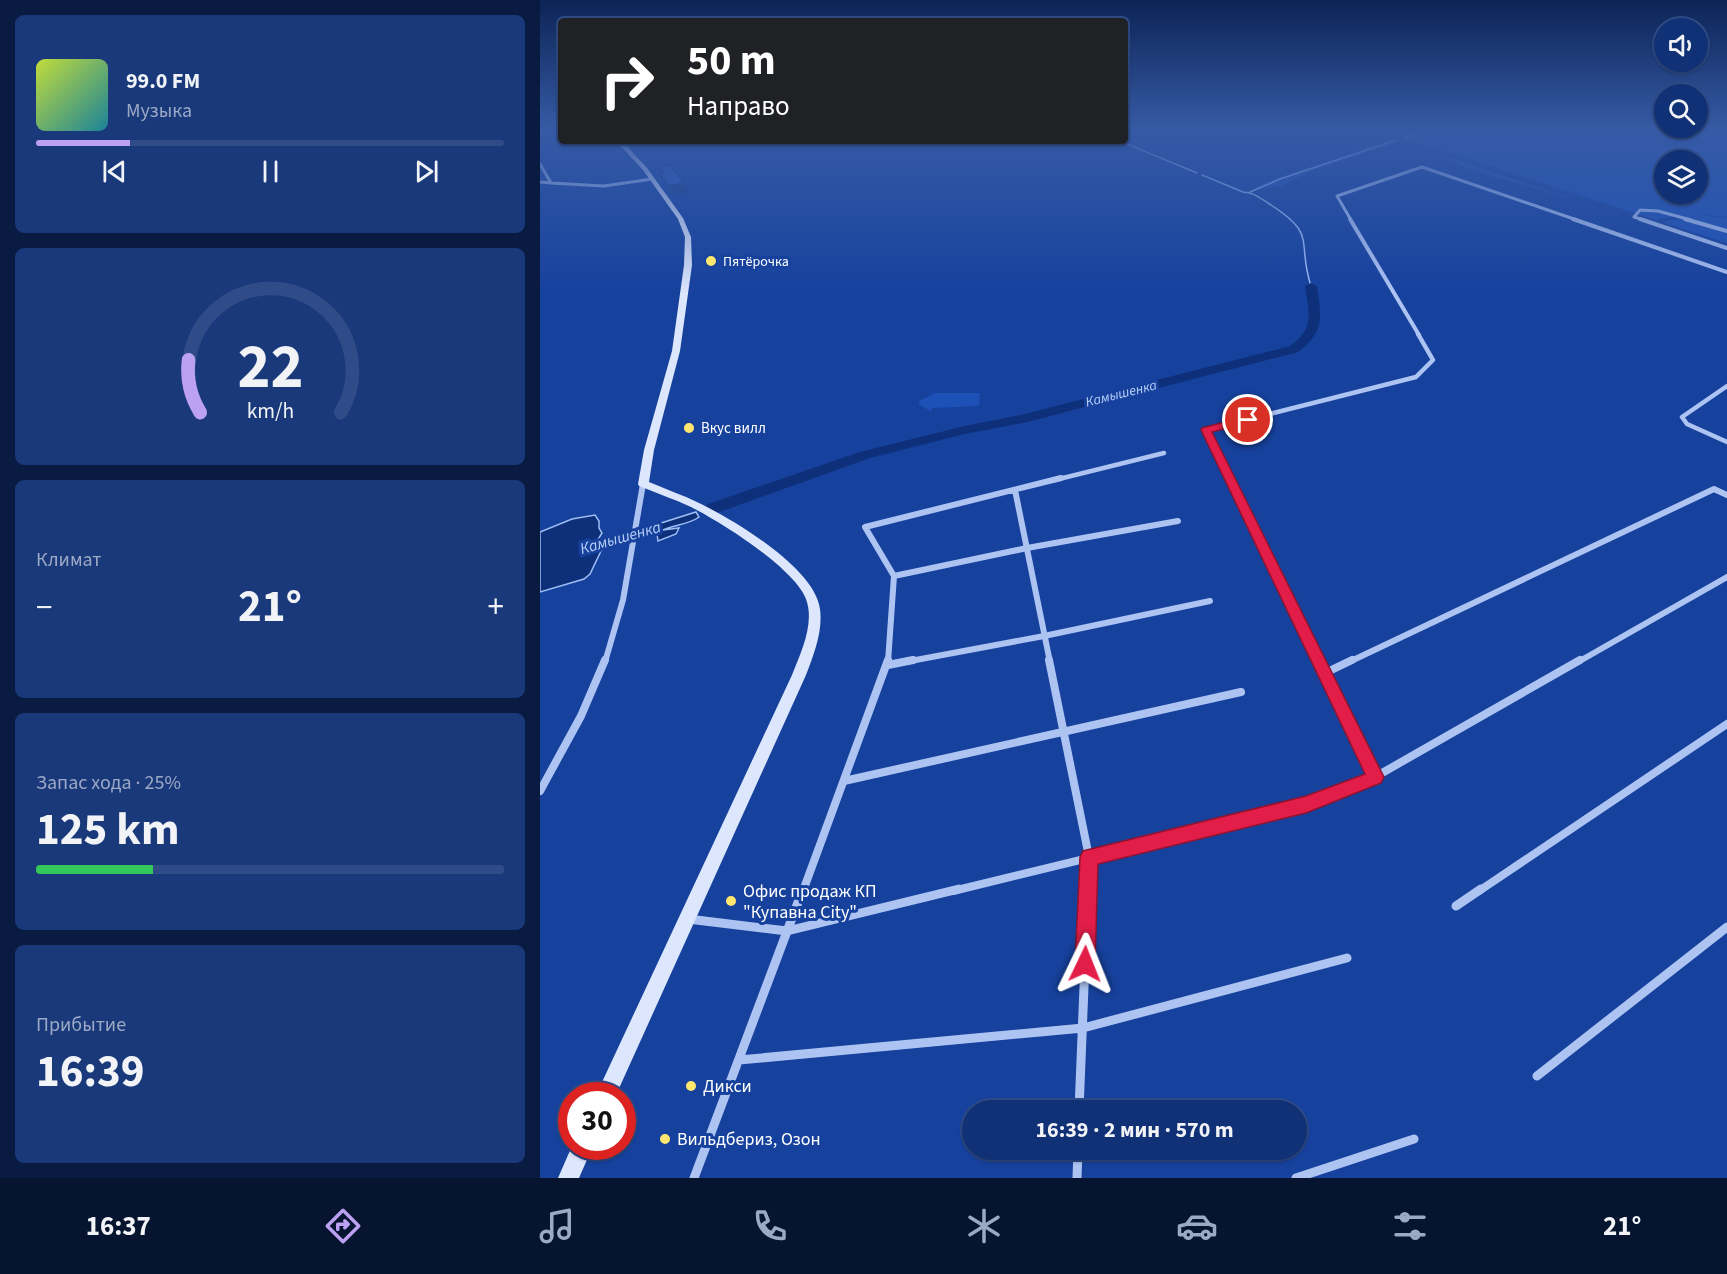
<!DOCTYPE html>
<html lang="ru">
<head>
<meta charset="utf-8">
<style>
	:root { --surface:#103176; --page:#19397b; --text:#f1f3f6; --muted:#9ca9c5; --line:#304c88; --accent:#bca0f2 }
	body { margin:0; font-family:"Source Sans 3",sans-serif; background:var(--page); color:var(--text); height:100vh; display:flex; flex-direction:column; font-size:22px; white-space:nowrap }
	* { box-sizing:border-box; margin:0 }
	p { font-size:20px; color:var(--muted) }
	.icon { flex:none; width:33px; height:33px; fill:none; stroke:currentColor; stroke-width:2; stroke-linecap:round; stroke-linejoin:round }
	.map { position:relative; flex:1; overflow:hidden }
	.sheet { display:flex; flex-direction:column; gap:15px; padding:15px; background:#091b41; width:540px }
	.sheet>* { flex:none }
	.banner { position:absolute; left:18px; top:18px; width:570px; height:126px; border-radius:6px; box-shadow:0 2px 4px #0004,0 0 0 2px var(--line); background:#202124; color:#fff; overflow:hidden }
	.controls { position:absolute; left:1114px; top:18px; display:grid; gap:12px }
	.controls a { display:grid; place-items:center; width:54px; height:54px; border-radius:50%; background:var(--surface); box-shadow:0 2px 4px #0004,0 0 0 2px var(--line); font-size:30px }
	.speed { position:absolute; left:18px; top:1082px; display:flex; gap:12px; font-size:30px; font-weight:700; text-align:center }
	.speed>* { display:grid; place-content:center; width:78px; height:78px; border-radius:50%; background:var(--surface); box-shadow:0 2px 4px #0004,0 0 0 2px var(--line); line-height:1 }
	.speed .limit { border:9px solid #d22; background:#fff; color:#111 }
	.pin { position:absolute; display:grid; place-items:center; width:51px; height:51px; color:#fff; margin:-26px; border:3px solid #fff; border-radius:50%; box-shadow:0 2px 6px #0007 }
	.me { position:absolute; width:66px; margin:-33px; rotate:2deg; stroke-linejoin:round; filter:drop-shadow(0 0 4px #0008) }
	.turn { display:flex; align-items:center; gap:21px; height:126px; padding:0 30px; font-size:27px }
	.turn .icon { width:78px; height:78px; stroke-width:2.5 }
	.turn b { display:block; font-size:42px; line-height:51px }
	.big { font-size:45px; font-weight:700; line-height:1.1 }
	.sheet .widget { flex:1; display:flex; flex-direction:column; justify-content:center; gap:9px; min-width:0; padding:0 21px; border-radius:9px; background:var(--page) }
	.sheet .dial { align-items:center; gap:0 }
	.dial svg { height:156px; overflow:visible; fill:none; stroke:var(--line); stroke-width:7; stroke-linecap:round; text-anchor:middle }
	.dial text { fill:var(--text); stroke:none }
	.song { display:flex; align-items:center; gap:18px }
	.cover { width:72px; height:72px; border-radius:9px; background:linear-gradient(135deg,hsl(70 70% 55%),hsl(190 70% 35%)) }
	.played { height:6px; border-radius:3px; background:linear-gradient(90deg,var(--accent) 20%,var(--line) 20%) }
	.keys { display:flex; justify-content:space-around; direction:ltr }
	.heat { display:flex; justify-content:space-between; align-items:center; font-size:33px; direction:ltr }
	.charge { height:9px; border-radius:4px; background:linear-gradient(90deg,#34c759 25%,var(--line) 0) }
	.trip { position:absolute; left:422px; top:1100px; width:345px; height:60px; border-radius:30px; background:var(--surface); box-shadow:0 2px 4px #0004,0 0 0 2px var(--line); font-weight:700; line-height:60px; text-align:center }
	.tab-bar { display:flex; height:96px; justify-content:space-around; align-items:center; background:#06142f; color:var(--muted) }
	.tab-bar .icon { width:42px; height:42px }
	.tab-bar .active { color:var(--accent) }
	.tab-bar b { font-size:27px; color:var(--text) }
	main { display:flex; flex:1; min-height:0 }
	.map>svg:first-child { display:block }
	.green { fill:#1e51b7; fill-rule:evenodd }
	.water { fill:#0e307a; stroke:#9fbdf5; stroke-width:1.5 }
	.lines { fill:none; stroke-linecap:round; stroke-linejoin:round }
	.stream { stroke:#9fbdf5; stroke-width:1.5 }
	.river { fill:#0e307a; fill-rule:evenodd }
	.street-far5 { stroke:#adc4f3; stroke-width:3 }
	.street-far4 { stroke:#adc4f3; stroke-width:4 }
	.street-far3 { stroke:#adc4f3; stroke-width:4.5 }
	.street-far2 { stroke:#adc4f3; stroke-width:6 }
	.street-far1 { stroke:#adc4f3; stroke-width:8 }
	.street { stroke:#adc4f3; stroke-width:9 }
	.secondary { fill:#dce6fd; fill-rule:evenodd }
	.wall { fill:#1f4aa2 }
	.shaded-wall { fill:#193c84 }
	.building { fill:#2456bc; stroke:#193c84; stroke-width:1.5 }
	.route { fill:#e11d48; stroke:#92132f; stroke-width:1.5 }
	.poi-dot { fill:#ffe66f; stroke:#16419d; stroke-width:2 }
	.labels { text-anchor:middle; stroke-width:6; stroke-linejoin:round; paint-order:stroke }
	.far-poi-label { font-size:14px; fill:#fff; stroke:#16419d; text-anchor:start }
	.far-water-label { font-size:14px; font-style:italic; fill:#b9cff9; stroke:#16419d }
	.poi-label { font-size:15px; fill:#fff; stroke:#16419d; text-anchor:start }
	.water-label { font-size:16px; font-style:italic; fill:#b9cff9; stroke:#16419d }
	.near-poi-label { font-size:18px; fill:#fff; stroke:#16419d; text-anchor:start }
</style>
</head>
<body>
<main>
<section class="sheet">
<div class="widget">
<div class="song"><i class="cover"></i><div><b>99.0 FM</b><p>Музыка</p></div></div>
<div class="played"></div>
<div class="keys"><svg class="icon" aria-label="previous" viewBox="0 0 24 24"><path d="M18 5L8 12l10 7zM5 5v14"/></svg><svg class="icon" aria-label="pause" viewBox="0 0 24 24"><path d="M8 5v14M16 5v14"/></svg><svg class="icon" aria-label="next" viewBox="0 0 24 24"><path d="M6 5l10 7-10 7zM19 5v14"/></svg></div>
</div>
<div class="widget dial"><svg viewBox="0 0 100 80">
<path d="M14 69A42 42 0 1 1 86 69"/>
<path d="M14 69A42 42 0 0 1 8 42" stroke="#bca0f2"/>
<text x="50" y="56" font-size="32" font-weight="700">22</text>
<text x="50" y="72" font-size="11">km/h</text>
</svg></div>
<div class="widget"><p>Климат</p>
<div class="heat"><a>−</a><b class="big">21°</b><a>+</a></div>
</div>
<div class="widget"><p>Запас хода · 25%</p><b class="big">125 km</b><div class="charge"></div></div>
<div class="widget"><p>Прибытие</p><b class="big">16:39</b></div>
</section>
<div class="map">
<svg width="1187" height="1178" viewBox="0 0 1187 1178">
	<rect width="100%" height="100%" fill="#16419d"/>
	<path class="green" d="M885,128H1187V217L1153,214L1187,218V243L1121,222L1138,219V216L1116,220L860,137ZM1125,160H1158V194H1125Z
		M852,139L860,142L771,171L742,186L711,191L723,183Z
		M901,155L1026,196L1028,198L929,169Z
		M395,393H440L439,406L392,408L391,411L379,405V401Z"/>
	<path class="water" d="M156,512L159,517C150,524 134,525 123,530L139,528L136,534L118,541L117,534L107,535L106,532L71,544L61,551L50,574L44,579L0,592V532L32,519L55,515L59,521V528L62,533L57,541L61,542Z"/>
	<g class="lines">
		<path class="stream" d="M865,138L891,128
			M587,144L657,173
			M662,175L703,192C713,192 720,198 728,203C779,235 756,240 771,286
			M710,192L740,179L857,140"/>
		<path class="river" d="M771,283L777,286C781,316 786,331 758,352L487,422L425,434L330,458L174,514L168,512L166,508L168,504L320,452L425,426L481,415L750,346C775,328 769,313 765,286Z"/>
		<path class="street-far5" d="M0,164L11,183L64,186L112,179
			M0,182L11,183
			M811,220L797,196L882,167L1037,220
			M1104,220L1094,217L1100,210L1118,211L1151,220"/>
		<path class="street-far4" d="M810,219L879,335
			M1033,219L1187,272
			M1100,219L1187,248
			M1145,219L1187,231"/>
		<path class="street-far3" d="M1187,386L1142,417L1147,424L1187,442
			M515,480L624,453
			M690,480L666,430L876,377L893,360L878,334"/>
		<path class="street-far2" d="M690,478L779,662
			M475,490L510,662
			M354,576L487,548L638,521
			M65,662L83,600L103,484
			M348,662L354,576L325,527L521,478
			M365,662L504,636L670,601
			M809,662L1174,489L1187,495
			M1038,662L1187,577"/>
		<path class="street-far1" d="M509,660L549,857L548,891
			M348,665L373,660
			M783,674L812,660
			M835,777L1040,660
			M304,781L701,692
			M0,791L41,716L65,660
			M263,891L348,660
			M413,891L766,805L835,777L778,660
			M939,891L1187,724"/>
		<path class="street" d="M916,906L941,889
			M148,919L247,931L419,889
			M199,1060L543,1028L807,958
			M997,1076L1187,927
			M539,1110L548,889
			M154,1178L263,889
			M537,1178L538,1149
			M756,1178L874,1139"/>
		<path class="secondary" d="M76,141H82L107,168L143,218L151,237L152,265L140,351L114,450L109,482C125,489 143,495 159,503C194,520 275,568 280,609C283,631 274,654 266,675L76,1095H56L252,675C261,653 275,623 266,599C254,568 181,522 151,507C134,499 116,493 99,486L98,484L104,450L132,351L144,265L145,237L138,219L103,170Z
			M32,1146H53L39,1178H18Z"/>
	</g>
	<path class="wall" d="M145,141H169L170,144L153,148Z
		M373,141H413L379,147Z
		M120,167L148,192L133,195L124,182L120,174L123,173Z"/>
	<path class="shaded-wall" d="M150,141H169L170,144L153,148Z
		M378,141H413L379,147Z
		M144,183L148,192L133,195L129,186Z"/>
	<path class="building" d="M130,165L144,183L129,186L120,174L124,173L120,167Z"/>
	<linearGradient id="sky" x2="0" y2="1"><stop stop-color="#0c2456"/><stop offset="0.44" stop-color="#365aa5"/><stop offset="1" stop-color="#365aa5" stop-opacity="0"/></linearGradient>
	<rect width="1187" height="293" fill="url(#sky)"/>
	<path class="route" d="M708,416L713,420L712,422L672,432L844,777L841,783L766,813L558,864L555,964L552,971L545,974L538,971L535,964L540,857L543,851L766,796L825,774L661,430L662,428Z"/>
	<g class="poi-dot">
		<circle cx="171" cy="261" r="6"/>
		<circle cx="149" cy="428" r="6"/>
		<circle cx="191" cy="901" r="6"/>
		<circle cx="151" cy="1086" r="6"/>
		<circle cx="125" cy="1139" r="6"/>
	</g>
	<g class="labels">
		<g class="far-poi-label">
			<text x="183" y="266">Пятёрочка</text>
		</g>
		<g class="far-water-label">
			<text transform="translate(581 393) rotate(-14)" y="5">Камышенка</text>
		</g>
		<g class="poi-label">
			<text x="161" y="433">Вкус вилл</text>
		</g>
		<g class="water-label">
			<text transform="translate(80 537) rotate(-16)" y="6">Камышенка</text>
		</g>
		<g class="near-poi-label">
			<text x="203" y="897">Офис продаж КП<tspan x="203" dy="21">"Купавна City"</tspan></text>
			<text x="163" y="1092">Дикси</text>
			<text x="137" y="1145">Вильдбериз, Озон</text>
		</g>
	</g>
</svg>
<div class="controls">
<a><svg class="icon" aria-label="sound" viewBox="0 0 24 24"><path d="M4 9h4l5-4v14l-5-4H4zM17 9q2 3 0 6"/></svg></a>
<a><svg class="icon" aria-label="search" viewBox="0 0 24 24"><circle cx="10" cy="10" r="6"/><path d="M15 15l6 6"/></svg></a>
<a><svg class="icon" aria-label="layers" viewBox="0 0 24 24"><path d="M12 4l9 5-9 5-9-5zM3 14l9 5 9-5"/></svg></a>
</div>
<div class="speed"><div class="limit">30</div></div>
<div class="pin" style="left:708px;top:420px;background:#d93025"><svg class="icon" aria-label="arrive" viewBox="0 0 24 24"><path d="M6 21V4h12l-3 4 3 4H6"/></svg></div>
<svg class="me" style="left:545px;top:964px" viewBox="-20 -20 40 40"><path d="M0-17L14 15 0 8-14 15z" fill="#e11d48" stroke="#fff" stroke-width="4"/></svg>
<div class="trip">16:39 · 2 мин · 570 m</div>
<div class="banner">
<div class="turn"><svg class="icon" aria-label="right" viewBox="0 0 24 24"><path d="M7 20v-9h11M14 6l5 5-5 5"/></svg><div><b>50 m</b>Направо</div></div>
</div>
</div>
</main>
<nav class="tab-bar">
<b>16:37</b>
<svg class="icon active" aria-label="directions" viewBox="0 0 24 24"><path d="M12 3l9 9-9 9-9-9zM9 14v-3h6M13 9l2 2-2 2"/></svg>
<svg class="icon" aria-label="music" viewBox="0 0 24 24"><path d="M9 18V5l10-2v13"/><circle cx="6" cy="18" r="3"/><circle cx="16" cy="16" r="3"/></svg>
<svg class="icon" aria-label="phone" viewBox="0 0 24 24"><path d="M5 4h4l2 5-3 2q2 4 5 5l2-3 5 2v4C11 20 4 13 5 4z"/></svg>
<svg class="icon" aria-label="climate" viewBox="0 0 24 24"><path d="M12 3v18M4 7l16 10M4 17L20 7"/></svg>
<svg class="icon" aria-label="car" viewBox="0 0 24 24"><path d="M5 17H2v-5l4-1 3-4h7l3 4 3 1v5h-3M9 17h6M6 11h13"/><circle cx="7" cy="17" r="2"/><circle cx="17" cy="17" r="2"/></svg>
<svg class="icon" aria-label="filters" viewBox="0 0 24 24"><path d="M4 7h16M4 17h16"/><circle cx="9" cy="7" r="2"/><circle cx="15" cy="17" r="2"/></svg>
<b>21°</b>
</nav>
</body>
</html>
